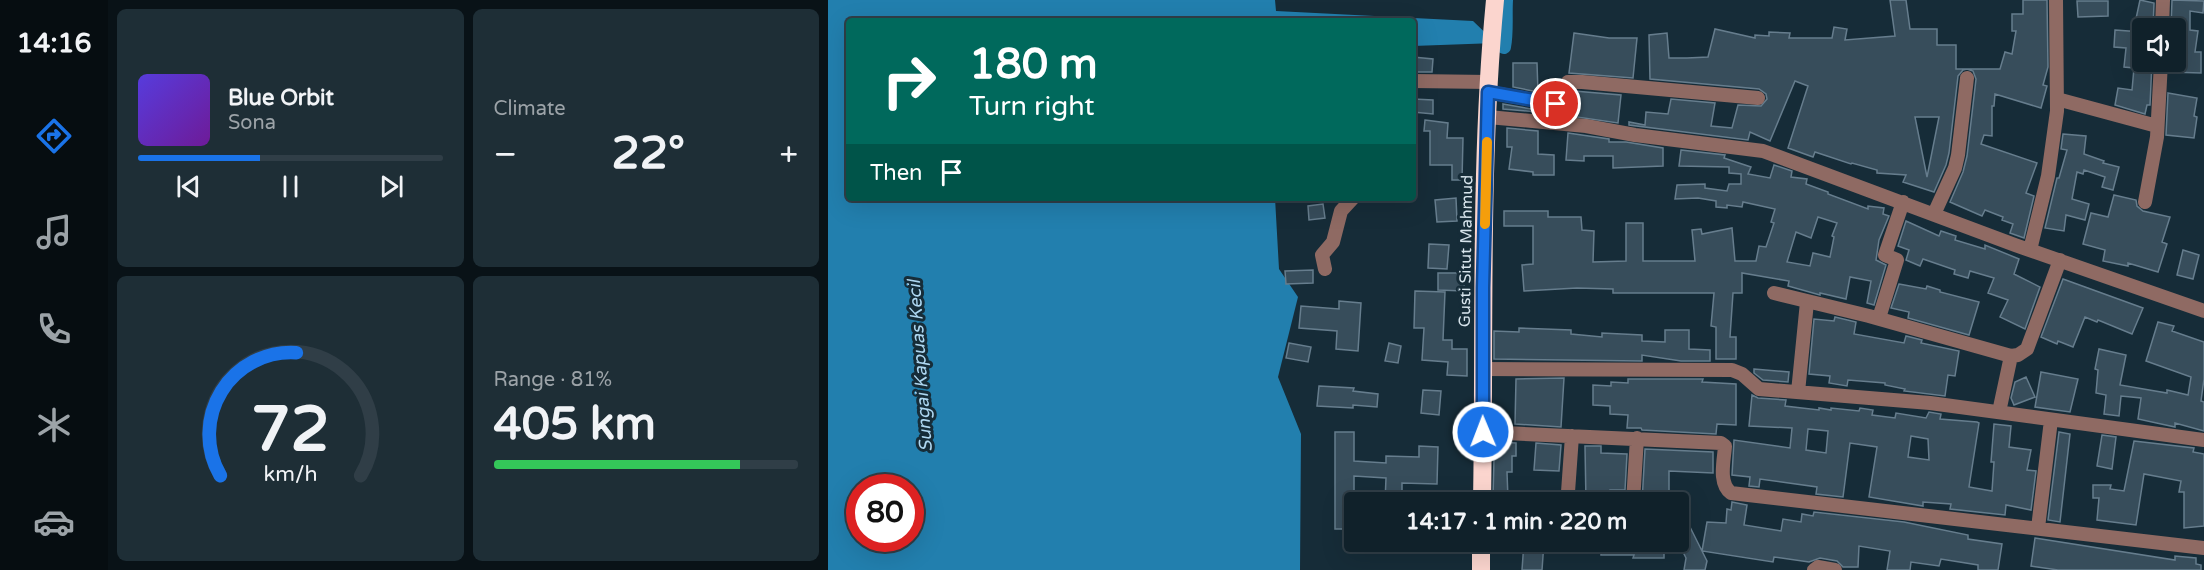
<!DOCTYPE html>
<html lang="en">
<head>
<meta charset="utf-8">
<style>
	:root { --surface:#10212a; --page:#1e2e36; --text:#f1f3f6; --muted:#9ca3a8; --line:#303e47; --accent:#1a73e8 }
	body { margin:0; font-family:"Varela Round",sans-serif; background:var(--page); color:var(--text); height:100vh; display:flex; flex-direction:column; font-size:22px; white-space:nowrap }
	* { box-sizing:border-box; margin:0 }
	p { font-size:20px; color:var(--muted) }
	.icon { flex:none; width:33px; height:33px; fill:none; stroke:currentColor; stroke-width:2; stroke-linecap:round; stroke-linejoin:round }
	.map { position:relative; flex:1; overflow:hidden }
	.details { display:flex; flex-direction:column; gap:9px; padding:9px; background:#091217; width:720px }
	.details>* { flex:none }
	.guide { position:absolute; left:18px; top:18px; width:570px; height:183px; border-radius:6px; box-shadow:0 6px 24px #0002,0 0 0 2px var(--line); background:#00695c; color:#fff; overflow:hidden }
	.tools { position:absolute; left:1304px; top:18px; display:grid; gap:12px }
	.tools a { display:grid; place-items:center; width:54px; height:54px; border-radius:6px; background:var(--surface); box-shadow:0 6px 24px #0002,0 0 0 2px var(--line); font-size:30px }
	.speed { position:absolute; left:18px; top:474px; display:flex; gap:12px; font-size:30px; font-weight:700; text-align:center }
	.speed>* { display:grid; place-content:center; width:78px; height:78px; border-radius:50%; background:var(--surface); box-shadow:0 6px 24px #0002,0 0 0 2px var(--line); line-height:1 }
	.speed .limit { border:9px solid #d22; background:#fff; color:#111 }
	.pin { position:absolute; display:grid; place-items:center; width:51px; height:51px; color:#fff; margin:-26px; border:3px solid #fff; border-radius:50%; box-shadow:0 2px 6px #0007 }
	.me { position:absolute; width:66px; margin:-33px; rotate:359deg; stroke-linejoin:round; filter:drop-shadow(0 0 4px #0008) }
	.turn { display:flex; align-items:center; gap:21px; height:126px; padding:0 24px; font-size:27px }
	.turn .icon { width:78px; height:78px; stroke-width:2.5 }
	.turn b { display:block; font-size:42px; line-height:51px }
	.then { display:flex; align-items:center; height:57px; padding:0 24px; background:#0003; gap:12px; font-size:22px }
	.big { font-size:45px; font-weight:800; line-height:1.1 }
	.details .tile { flex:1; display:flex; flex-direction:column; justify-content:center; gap:9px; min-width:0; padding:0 21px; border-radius:9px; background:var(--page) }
	.details .dial { align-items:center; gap:0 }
	.dial svg { height:156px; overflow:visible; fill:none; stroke:var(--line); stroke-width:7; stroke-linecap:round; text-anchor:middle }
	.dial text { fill:var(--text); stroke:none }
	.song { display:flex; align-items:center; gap:18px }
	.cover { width:72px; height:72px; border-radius:9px; background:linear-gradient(135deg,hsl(250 70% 55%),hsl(280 70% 35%)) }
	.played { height:6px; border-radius:3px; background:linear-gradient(90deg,var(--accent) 40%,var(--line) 40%) }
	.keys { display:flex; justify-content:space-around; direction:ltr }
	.heat { display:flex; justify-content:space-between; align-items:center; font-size:33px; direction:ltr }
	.charge { height:9px; border-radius:4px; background:linear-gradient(90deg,#34c759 81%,var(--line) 0) }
	.details .tiles { flex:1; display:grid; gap:9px; grid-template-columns:repeat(2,1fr) }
	.trip { position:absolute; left:516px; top:492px; width:345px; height:60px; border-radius:6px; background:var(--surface); box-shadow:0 6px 24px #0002,0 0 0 2px var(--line); font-weight:800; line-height:60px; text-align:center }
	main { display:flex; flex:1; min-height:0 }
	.dock { display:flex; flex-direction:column; width:108px; justify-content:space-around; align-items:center; background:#060d11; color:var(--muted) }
	.dock .icon { width:42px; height:42px }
	.dock .on { color:var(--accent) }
	.dock b { font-size:27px; color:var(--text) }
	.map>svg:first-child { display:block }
	.water { fill:#227fae; fill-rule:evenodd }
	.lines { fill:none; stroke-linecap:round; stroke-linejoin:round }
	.canal { stroke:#227fae; stroke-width:14 }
	.building { fill:#374d5b; stroke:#667d8d; stroke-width:1.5; fill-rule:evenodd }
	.minor { stroke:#8f6a63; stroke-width:14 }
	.highway { stroke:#fbd5ce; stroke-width:18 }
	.route-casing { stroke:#114b97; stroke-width:15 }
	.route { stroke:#1a73e8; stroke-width:10 }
	.slow { stroke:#f59e0b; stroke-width:10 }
	.labels { text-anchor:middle; stroke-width:6; stroke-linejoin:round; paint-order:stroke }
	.street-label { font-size:16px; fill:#d7e4ec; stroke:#162c38 }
	.water-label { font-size:18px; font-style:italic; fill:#aed7f1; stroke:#162c38 }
</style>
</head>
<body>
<main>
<nav class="dock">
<b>14:16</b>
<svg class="icon on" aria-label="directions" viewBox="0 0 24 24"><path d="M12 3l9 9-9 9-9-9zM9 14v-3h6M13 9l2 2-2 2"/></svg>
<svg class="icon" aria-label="music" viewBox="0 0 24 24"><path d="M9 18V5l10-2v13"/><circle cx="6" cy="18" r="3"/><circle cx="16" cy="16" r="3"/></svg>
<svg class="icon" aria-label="phone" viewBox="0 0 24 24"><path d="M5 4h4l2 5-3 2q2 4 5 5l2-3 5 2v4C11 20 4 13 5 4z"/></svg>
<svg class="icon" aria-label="climate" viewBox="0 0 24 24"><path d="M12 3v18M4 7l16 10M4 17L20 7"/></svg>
<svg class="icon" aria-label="car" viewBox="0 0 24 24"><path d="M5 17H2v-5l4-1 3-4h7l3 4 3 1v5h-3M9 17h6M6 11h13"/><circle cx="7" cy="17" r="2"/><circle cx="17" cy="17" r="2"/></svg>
</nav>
<section class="details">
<div class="tiles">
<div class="tile">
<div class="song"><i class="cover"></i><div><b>Blue Orbit</b><p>Sona</p></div></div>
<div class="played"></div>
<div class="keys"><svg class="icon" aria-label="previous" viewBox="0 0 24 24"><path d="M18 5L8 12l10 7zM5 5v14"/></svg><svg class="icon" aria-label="pause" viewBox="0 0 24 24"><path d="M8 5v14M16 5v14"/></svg><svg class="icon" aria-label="next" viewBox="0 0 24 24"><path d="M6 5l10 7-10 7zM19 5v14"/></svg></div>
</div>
<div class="tile"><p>Climate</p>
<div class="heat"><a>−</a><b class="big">22°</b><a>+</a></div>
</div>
<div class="tile dial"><svg viewBox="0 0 100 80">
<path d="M14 69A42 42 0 1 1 86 69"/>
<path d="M14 69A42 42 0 0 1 53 6" stroke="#1a73e8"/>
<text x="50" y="56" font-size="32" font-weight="700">72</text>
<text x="50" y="72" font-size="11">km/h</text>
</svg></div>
<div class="tile"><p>Range · 81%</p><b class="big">405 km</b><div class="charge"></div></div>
</div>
</section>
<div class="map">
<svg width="1376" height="570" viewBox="0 0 1376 570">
	<rect width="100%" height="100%" fill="#162c38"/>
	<path class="water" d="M0,0H447L448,11L645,21L668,43L585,46V21H21V198H447L451,269L470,297L450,377L473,434L472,570H0ZM32,488H82V538H32Z"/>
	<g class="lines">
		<path class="canal" d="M668,43L676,47C679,32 677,16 678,0"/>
	</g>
	<path class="building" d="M1062,0H1078L1082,29H1109V45H1128V69H1139L1135,70L1130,76L1121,153L1118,165L1106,192L1075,182L1078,175L1049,173V170L1024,163L1023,164L987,152L985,157L960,148L980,86L967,81L942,141L922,132L920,140L801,125V122L817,125L818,112L840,114L843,99L887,103L883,126L904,128L910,105L933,106L939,99L938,94L931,89L822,79L821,35L839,33L841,58H859L880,57L887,29L927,38V35L941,36V32L962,33L961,38H1004L1006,27L1019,29L1017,40L1067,36ZM1087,117H1111L1099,177Z
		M1195,0H1219L1220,67L1215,85L1219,86L1213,108L1167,94L1166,106H1164V136L1156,135L1153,144L1209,163L1198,193L1206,196L1196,238L1182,233L1185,224L1174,220L1175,217L1157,210L1154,216L1122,202L1135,172L1139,156L1148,79L1145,71L1139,69H1172L1177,52L1184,54L1188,31H1184V14H1195Z
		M1312,0L1326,3L1325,28H1306Z
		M1344,0L1376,1L1375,13L1362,11V30L1370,31L1367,52H1373V73L1341,72L1342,62H1347V28H1343Z
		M1249,1H1280V16L1250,17Z
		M1287,30L1314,32V62H1324L1322,105H1319L1317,114L1287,105L1290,88L1304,90L1306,68L1296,67L1298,48L1286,47Z
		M746,33L781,38H809L805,78L741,73Z
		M585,57L605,59L604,72H585Z
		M685,63H709L710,92L685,87Z
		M746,91L793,95L790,123L735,115Z
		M1340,93L1369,98L1366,116L1369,117L1366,138L1338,135Z
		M585,99L605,100V114L585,112Z
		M675,104L720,112V113L675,109Z
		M597,120L620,123L619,138H635L634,180H624V165H602V131H596Z
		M679,128L710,131V154L726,155V175H705V172L681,169L684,147H679Z
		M740,133L781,139V142H798L835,148V166L785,168V156H756V161L738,160Z
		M1235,134L1258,136L1256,154L1276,161L1275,163L1291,167L1285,190L1274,187L1277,177L1256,170L1255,174L1249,172L1244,199L1261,204L1257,220L1238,215L1236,231L1217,228L1229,178H1231L1239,150L1233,149Z
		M853,150L897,155L896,158L923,167L920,174L942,178L946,165L964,171L963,177L979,179L978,184L1000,192V194L1040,209V206L1056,208L1055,214L1061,216L1051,240L1048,260L1058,265L1046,305L1039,303L1043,281L1022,277L1018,299L992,293V295L960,286L961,281L914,273V293H905L902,337H908V359H888V327L883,326L886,293H785V289L749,288L696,291L694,265L705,264V226H676V211H720V217H753L754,230L766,231L765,262L798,261V223H815V261H867L864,230L873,229L874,234L904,228L907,261H928L931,246L938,247L946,223L943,222L947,209L915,202L914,207L899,205V208L888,207V201L870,198L847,199L849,185L877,184V188L899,191L901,184H913V174L901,173V167L851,166ZM990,217L1009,223L1004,236L1006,237L1002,257L985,253L982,266L959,262L968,232L983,238Z
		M1286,195L1308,200L1309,206L1315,211L1342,217L1334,242L1339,244L1330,272L1300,263V266L1275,261L1277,250L1255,244L1263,213L1280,217Z
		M628,198L629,221L609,222L607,200Z
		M495,204L497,218L481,220L480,206Z
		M1078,221L1111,236L1113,231L1128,236L1127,240L1157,249V245L1191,259L1186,274L1212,287L1197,329L1172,317L1180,300L1160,293L1166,278L1142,271L1140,278L1126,274L1127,270L1095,259L1092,266L1078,260L1081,250L1070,246Z
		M601,244L621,245L619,269L600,268Z
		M1355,250L1371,255L1365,279L1349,275Z
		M485,270V283L458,284L457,271Z
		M610,273H636V291L610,290Z
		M1235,279L1315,308L1304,334L1270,320L1269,322L1257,317L1245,347L1230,341L1229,344L1213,337Z
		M1071,284L1098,289L1099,286L1112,290V292L1151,302L1141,335L1080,318L1081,312L1063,308Z
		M587,291L617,292L615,340H624V349H639V376L619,375L620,362L594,360L596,328H586Z
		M511,301L533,303L530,351L508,349L509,331L471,328L473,306L511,309Z
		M1007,317L1028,322L1026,334L1076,343L1078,336L1094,340L1093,343L1131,351L1127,376L1120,375L1117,396L1076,391L1077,389L1057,385V383L1020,380L1019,386L1001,383L1002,376L981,374L986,319L1006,321Z
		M1330,322L1346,326L1344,331L1376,342V379L1373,401L1376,402V431L1347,423V427L1310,419L1313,398L1293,396L1291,416L1276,414L1278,395L1268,393L1270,370L1267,369L1271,349L1298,355L1292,385L1339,393V390L1360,395L1363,377L1318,361Z
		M691,328L743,330V334L774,337V333L814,335V341L837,342V330H861V349L882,350V361H853L814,355V361L666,359V331L691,332Z
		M461,343L483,347L480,362L458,358Z
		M561,343L573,346L570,363L557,361Z
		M926,369L961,372L960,382L935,380L926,373Z
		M1213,372L1250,379L1242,412L1207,407Z
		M1198,377L1207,397L1186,405L1183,398L1187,382Z
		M736,378L733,427L687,424L688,379Z
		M800,379H875L874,382L908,384V425L889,424L888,434L814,430L813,428H799L800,415L782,414V406L765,405V385L783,386V382L800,383Z
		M491,386L526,388L525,391L550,394L549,407L525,405V408L489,406Z
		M595,390L613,391L611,415L593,413Z
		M924,395L930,398L958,400L957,406L991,410V408L1003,410V408L1031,411L1032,408L1045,410L1044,415L1067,418L1068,413L1098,418L1101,412L1113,414L1112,419L1149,422L1151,423L1141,487L1164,491L1166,462H1163L1166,424L1183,426L1181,447L1203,450L1199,470L1208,471L1203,510L1178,505L1177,515L1122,509L1123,504L1095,502V506L1041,497L1049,447L1022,443L1015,497L988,494L989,487L932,479L931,487L921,486L922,477L904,475L906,440L962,448L964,428L921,426ZM980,429L1000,431L998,453L978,450ZM1083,436L1100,439L1101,460L1080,457Z
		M507,432H526V461L558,463V456L591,457V446L610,447L609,484L574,483V502H557L558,478L526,476V529H507Z
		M1231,432L1242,434L1232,522L1220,520Z
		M1274,435L1288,437L1284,469L1269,466Z
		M1306,441L1366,448L1365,452L1376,454V526L1356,528V492H1351L1353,481L1316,474L1308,525L1269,520L1271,498H1265V485H1283L1282,489L1296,491Z
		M670,442L688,443V456H684V472H679L680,499H665L666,458H669Z
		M708,443L733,445L731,471L706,470Z
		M757,446H773V453L799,454L797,490H782V502H758Z
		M817,449L885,452V473L841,471V496H829L830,502H814Z
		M904,502L919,505L916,525L953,531L955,519L973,522L974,514L985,516L986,512L1076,522L1140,535V539L1174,544L1170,570H1150V565L1113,559L1111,566L1083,562L1082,570H1059L1062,551L1031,546L1030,567H1015L1009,561L992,558L981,562L946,557L945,562L874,551L879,522L898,523L899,509L903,510Z
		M860,523L879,561L877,570H856L858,558L850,542V527Z
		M1207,538L1347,560V556L1368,558V564L1373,565V570H1230L1203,566Z
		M696,542H716L714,570H694Z
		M773,542H836V558H805L806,555H773Z"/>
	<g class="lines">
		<path class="minor" d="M1334,28L1335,0
			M585,81L661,82
			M660,92L728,104L732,103L740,82H754L930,98
			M1229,99L1329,126
			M660,117L758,126L807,135L935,151L1187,245L1376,311
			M1317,202L1329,137L1333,62
			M1106,214L1127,168L1130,155L1139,78
			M1202,250L1220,176L1229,111L1228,0
			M497,269L494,255L505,242L513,211L525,198
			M946,293L1041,316L1183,356L1190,355L1199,349L1232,260
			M1051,318L1069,260L1057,255L1075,202
			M654,369L904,370L914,374L931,389L1102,403L1376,440
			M970,392L979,302
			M1171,412L1183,356
			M655,432L893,443L897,446C896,461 890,483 903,493L1376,548
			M740,492L744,436
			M805,502L809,438
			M1210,528L1223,420
			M986,570L990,567L1007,570"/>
		<path class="highway" d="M654,502C657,335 651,167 667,0
			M653,570V542"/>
	</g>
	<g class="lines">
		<defs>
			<path id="route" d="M655,432V288L660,92L728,104"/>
		</defs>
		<use href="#route" class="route-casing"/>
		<use href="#route" class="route"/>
		<path class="slow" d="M657,224L659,142"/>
	</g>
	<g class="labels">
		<g class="street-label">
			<text transform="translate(637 251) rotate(-89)" y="6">Gusti Situt Mahmud</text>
		</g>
		<g class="water-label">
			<text transform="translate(92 366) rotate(-94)" y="6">Sungai Kapuas Kecil</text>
		</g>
	</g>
</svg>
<div class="tools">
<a><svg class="icon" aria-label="sound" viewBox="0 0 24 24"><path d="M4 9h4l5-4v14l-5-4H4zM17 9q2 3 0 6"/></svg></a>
</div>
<div class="speed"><div class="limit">80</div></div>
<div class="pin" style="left:728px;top:104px;background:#d93025"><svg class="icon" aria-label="arrive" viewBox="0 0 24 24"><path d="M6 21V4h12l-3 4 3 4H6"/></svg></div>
<svg class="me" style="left:655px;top:432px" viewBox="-20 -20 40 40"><circle r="17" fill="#1a73e8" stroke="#fff" stroke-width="3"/><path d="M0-11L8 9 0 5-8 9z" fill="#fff"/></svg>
<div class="trip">14:17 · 1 min · 220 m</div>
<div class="guide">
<div class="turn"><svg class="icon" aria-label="right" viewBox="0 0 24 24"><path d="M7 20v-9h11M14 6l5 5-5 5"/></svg><div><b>180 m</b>Turn right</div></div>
<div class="then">Then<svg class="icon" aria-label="arrive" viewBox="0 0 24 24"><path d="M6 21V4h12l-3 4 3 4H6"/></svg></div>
</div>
</div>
</main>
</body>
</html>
